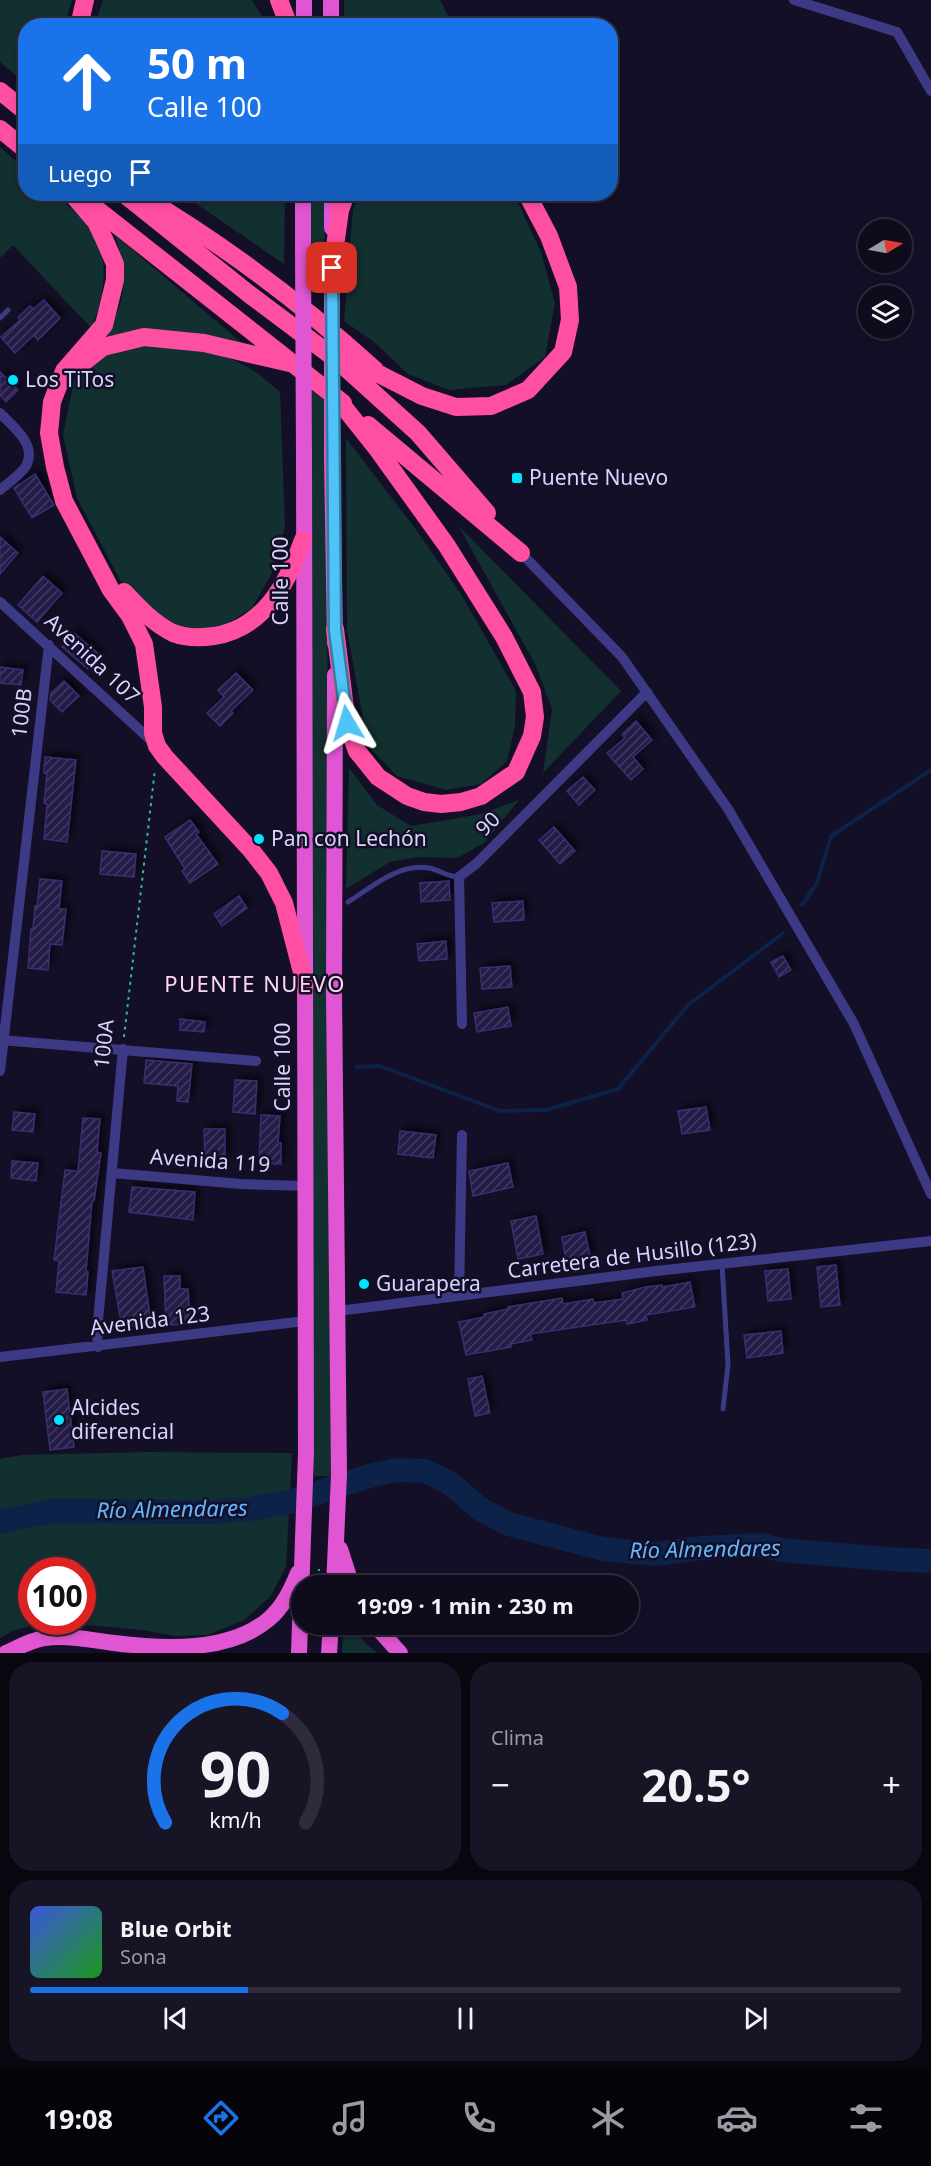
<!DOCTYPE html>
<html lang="es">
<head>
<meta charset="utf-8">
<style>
	:root { --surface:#0e0b1c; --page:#171425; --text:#f1f3f6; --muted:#9b9ba3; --line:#2e2b3b; --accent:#1a73e8 }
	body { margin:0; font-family:"Noto Sans",sans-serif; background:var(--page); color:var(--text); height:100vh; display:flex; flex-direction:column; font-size:22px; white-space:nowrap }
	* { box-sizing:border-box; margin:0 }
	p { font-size:20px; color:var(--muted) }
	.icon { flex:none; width:33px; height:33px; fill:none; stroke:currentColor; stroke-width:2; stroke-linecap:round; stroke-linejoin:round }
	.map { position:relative; height:1653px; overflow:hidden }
	.panel { display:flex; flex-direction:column; gap:9px; padding:9px; background:#08060f; flex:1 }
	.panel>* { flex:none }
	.top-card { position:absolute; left:18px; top:18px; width:600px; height:183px; border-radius:24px; box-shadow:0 3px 9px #0003,0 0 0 2px var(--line); background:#1a73e8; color:#fff; overflow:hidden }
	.needle { width:39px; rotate:80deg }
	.controls { position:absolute; left:858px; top:219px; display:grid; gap:12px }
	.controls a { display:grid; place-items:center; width:54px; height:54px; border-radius:50%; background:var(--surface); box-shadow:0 3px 9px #0003,0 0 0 2px var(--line); font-size:30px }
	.speed { position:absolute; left:18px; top:1557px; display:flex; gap:12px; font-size:30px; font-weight:700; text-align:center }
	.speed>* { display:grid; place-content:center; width:78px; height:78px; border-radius:50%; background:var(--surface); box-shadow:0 3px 9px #0003,0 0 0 2px var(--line); line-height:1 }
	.speed .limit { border:9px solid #d22; background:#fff; color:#111 }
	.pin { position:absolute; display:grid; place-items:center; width:51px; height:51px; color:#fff; margin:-26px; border-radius:12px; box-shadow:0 3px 9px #0006 }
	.me { position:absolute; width:66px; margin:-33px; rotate:353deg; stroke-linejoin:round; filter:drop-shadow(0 0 4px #0008) }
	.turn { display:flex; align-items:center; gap:21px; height:126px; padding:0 30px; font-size:27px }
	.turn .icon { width:78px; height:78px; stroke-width:2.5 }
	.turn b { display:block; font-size:42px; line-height:51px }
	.then { display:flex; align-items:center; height:57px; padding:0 30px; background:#0003; gap:12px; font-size:22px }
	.big { font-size:45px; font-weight:700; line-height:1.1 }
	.panel .card { flex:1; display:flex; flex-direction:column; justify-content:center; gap:9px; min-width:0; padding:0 21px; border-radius:24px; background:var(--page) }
	.panel .dial { align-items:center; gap:0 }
	.dial svg { height:156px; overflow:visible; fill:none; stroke:var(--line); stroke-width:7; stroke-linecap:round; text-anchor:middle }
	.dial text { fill:var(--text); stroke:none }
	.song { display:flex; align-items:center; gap:18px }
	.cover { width:72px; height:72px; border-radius:9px; background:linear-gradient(135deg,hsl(230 70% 55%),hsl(120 70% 35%)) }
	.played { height:6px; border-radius:3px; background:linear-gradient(90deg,var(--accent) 25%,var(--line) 25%) }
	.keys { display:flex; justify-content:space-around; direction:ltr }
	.heat { display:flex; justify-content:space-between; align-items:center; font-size:33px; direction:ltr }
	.panel .tiles { flex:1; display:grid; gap:9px; grid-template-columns:1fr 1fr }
	.card:last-child { grid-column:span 2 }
	.trip { position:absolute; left:291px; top:1575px; width:348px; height:60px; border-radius:30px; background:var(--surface); box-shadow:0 3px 9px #0003,0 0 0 2px var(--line); font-weight:700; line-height:60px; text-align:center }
	.tabs { display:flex; height:96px; justify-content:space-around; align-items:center; background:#06040b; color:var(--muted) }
	.tabs .icon { width:42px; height:42px }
	.tabs .on { color:var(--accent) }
	.tabs b { font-size:27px; color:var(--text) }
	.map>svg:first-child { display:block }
	.grass { fill:#12302f }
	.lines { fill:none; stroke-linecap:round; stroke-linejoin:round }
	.stream { stroke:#0c2248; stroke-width:4 }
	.river { stroke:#0c2248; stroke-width:24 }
	.building { fill:url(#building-hatch); stroke:#3b2d73; stroke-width:1.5; filter:url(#shadow) }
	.path { stroke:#2fb8b0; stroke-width:2; stroke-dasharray:3 4.5; stroke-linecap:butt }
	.service { stroke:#3d3a85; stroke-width:5 }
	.minor { stroke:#3d3a85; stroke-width:10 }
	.trunk { stroke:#e055d1; stroke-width:16 }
	.motorway { stroke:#ff4fa3; stroke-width:18 }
	.trunk-bridge { stroke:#e055d1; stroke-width:16 }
	.route-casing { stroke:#337fa1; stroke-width:15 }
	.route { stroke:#4fc3f7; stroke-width:10 }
	.poi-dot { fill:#00e5ff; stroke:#130f26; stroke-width:2 }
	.labels { text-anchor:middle; stroke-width:5; stroke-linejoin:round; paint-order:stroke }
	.poi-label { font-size:21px; fill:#d9d4ff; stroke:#130f26; text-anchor:start }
	.street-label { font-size:21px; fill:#d9d4ff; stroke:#130f26 }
	.neighbourhood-label { font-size:22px; letter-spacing:1.5px; fill:#ffd6f0; stroke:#130f26 }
	.water-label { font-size:22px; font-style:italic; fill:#62b6ff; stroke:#130f26 }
</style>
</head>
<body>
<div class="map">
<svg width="931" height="1653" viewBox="0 0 931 1653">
	<defs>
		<pattern id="building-hatch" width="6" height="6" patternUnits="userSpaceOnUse" patternTransform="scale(1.5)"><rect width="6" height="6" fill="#241b47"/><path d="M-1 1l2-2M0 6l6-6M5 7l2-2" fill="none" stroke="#433b63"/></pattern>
		<filter id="shadow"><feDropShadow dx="4.5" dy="-4.5" stdDeviation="3" flood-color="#0009"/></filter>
	</defs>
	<rect width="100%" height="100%" fill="#130f26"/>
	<path class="grass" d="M0,0H72L65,25L26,26L25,83L0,62Z
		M103,0H252L262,16L266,25H95Z
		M344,0H440L453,25H344Z
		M0,147L25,169L26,194H55C107,237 114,265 92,329L13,245L0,258Z
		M182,194H285L284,264Z
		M310,194H325L324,292L311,291Z
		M362,194H514L541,252L555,303L545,357L506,385L449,390L408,374L374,342L344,321L353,209Z
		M115,235L249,349L103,339C127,298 129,281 115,235Z
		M146,342C184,346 221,350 254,371C263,377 272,385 280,392L285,527L271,575L252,608L227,624L201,629L176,625L144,604L120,580L77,498L63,435L74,380L107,354Z
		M312,391L324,400L327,562L331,1476H314L312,1314Z
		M346,438L414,527L461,594L516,691L515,726L507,761L481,784L446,790L397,776L368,746L347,631Z
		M458,525L621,691L543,773L552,709L535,664Z
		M349,768L377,805L411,826L481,814L519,800L484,843L457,858L420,857L390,862L346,889Z
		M145,1452L292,1453L286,1567L270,1597L244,1620L208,1635L174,1636L143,1630L50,1622H82V1570H32V1622H47L12,1631L0,1638V1459L21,1455Z
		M344,1625H354L364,1642L377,1653H342Z"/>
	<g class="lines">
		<path class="stream" d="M802,905L817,883L831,836L931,770
			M356,1067L380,1066L500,1111L546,1110L618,1089L688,1005L783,933"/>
		<path class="river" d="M0,1522L52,1511L208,1512L249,1509L290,1502L369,1476L397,1470L425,1471L450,1483L480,1509L509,1524L603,1549L655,1554L701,1548L762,1545L781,1550L887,1559L931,1561"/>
	</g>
	<path class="building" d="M44,300L60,318L38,340L34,335L15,353L1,337L20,320L18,317L30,306L33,309Z
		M0,372L18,390L6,402L0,395Z
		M35,474L54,505L32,518L14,488Z
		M0,537L18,553L0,574Z
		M43,576L62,593L37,622L18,605Z
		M74,633L100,655L88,669L62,647Z
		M0,667L23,670L21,685L0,683Z
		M236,673L253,690L231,711L233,713L220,726L207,713L224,697L218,690Z
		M64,681L79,696L62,712L50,700L51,693Z
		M636,721L652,740L633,757L643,769L631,780L607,753L625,738L622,734Z
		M45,757L76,760L67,842L44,839L47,804L44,803L47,774L44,773Z
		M583,777L595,790L579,805L567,791Z
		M190,820L199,832L196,834L218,864L190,883L182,871L185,869L165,837Z
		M554,827L575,851L560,864L539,840Z
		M102,851L136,854L134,877L100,874Z
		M40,879L62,881L59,909H66L62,945L50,944L48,970L28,968L31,929H33L35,906L37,907Z
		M449,881L450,900L421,902L420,883Z
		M239,896L247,908L222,926L214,914Z
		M523,901L524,920L494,922L492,903Z
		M446,941L447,959L419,961L417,944Z
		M783,956L791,970L779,977L771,962Z
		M510,966L512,987L482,989L480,968Z
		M508,1007L511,1026L477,1032L474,1013Z
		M180,1019L205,1022L204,1032L180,1030Z
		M146,1060L192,1064L188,1102L177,1101L178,1086L144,1083Z
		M235,1080L257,1081L255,1114L233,1112Z
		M706,1107L710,1130L682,1134L678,1111Z
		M14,1112L35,1114L33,1132L12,1130Z
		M261,1115L280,1116L278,1143H281V1164L259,1163Z
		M83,1118L100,1119L97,1152L101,1153L94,1201H92L86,1271L88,1272L86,1295L56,1292L59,1261L54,1260L65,1170L78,1171Z
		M204,1129H225V1159H205Z
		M400,1131L436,1135L433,1158L398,1154Z
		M12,1161L38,1163L36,1181L11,1178Z
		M508,1163L513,1187L473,1196L469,1171Z
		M132,1187L195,1192L193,1220L129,1212Z
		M536,1216L543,1254L518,1259L511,1221Z
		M585,1232L590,1256L566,1261L562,1237Z
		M836,1265L840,1305L821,1307L817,1267Z
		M143,1267L151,1323L122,1327L112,1271Z
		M788,1269L791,1299L768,1301L765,1271Z
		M164,1276H180V1289H188L190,1324L166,1325Z
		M690,1282L695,1307L646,1315L647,1320L627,1324L626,1320L530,1334L532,1340L511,1344V1347L466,1355L459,1322L484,1317V1314L508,1309V1307L562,1298L563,1304L593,1299L594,1303L623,1299L622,1293L646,1287L662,1285V1287Z
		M781,1331L783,1353L747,1358L744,1335Z
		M482,1376L490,1413L475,1416L468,1379Z
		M67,1389L74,1447L50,1450L43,1392Z"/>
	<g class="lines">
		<path class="path" d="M124,1037L155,769
			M318,1586L319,1569"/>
		<path class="service" d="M0,318L8,310
			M348,902C372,887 398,863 429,868C440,870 447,877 459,877
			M722,1264L728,1365L723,1409"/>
		<path class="minor" d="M794,0L897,32L931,91
			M0,413C12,426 36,443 27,464C23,473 8,483 0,490
			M521,553L622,657L728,809L854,1024L931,1194
			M0,602L155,744
			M462,1024L459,877L477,863L647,692
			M0,1040L256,1061
			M0,1071L49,645
			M112,1173L241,1184L305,1186
			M459,1296L462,1135
			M338,1311L656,1271L931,1241
			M98,1347L97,1332L123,1049
			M0,1357L305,1321"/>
		<path class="trunk" d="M331,0V26
			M304,26V0
			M303,194V246
			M332,228V194
			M332,458L335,643
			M340,1549L352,1586
			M334,1586L339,1475L334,994L335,675
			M374,1624L400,1653
			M6,1653C19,1647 31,1640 45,1638C67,1635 92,1640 114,1643C163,1649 229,1653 269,1619C283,1607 291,1590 298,1573
			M299,1653L306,1453L304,456
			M329,1653L331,1624"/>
		<path class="motorway" d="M279,0L289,26
			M79,26L85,0
			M0,91L26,112
			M0,129L26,150
			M72,194L96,222L105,241L115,264V280L104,325L64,371L52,402L49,433L55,467L64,501L111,590L130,616L144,644L153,707V733L157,746L165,757L251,850L269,873L284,903L305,984
			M124,194L249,294L337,360L418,433L487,513
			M140,195C224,245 303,304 375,370
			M89,203L343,403
			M332,268L340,210L346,194
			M84,362L103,347L144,337L204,343L294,364
			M345,362L379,374L422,396L456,407L491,406L528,390L563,352L570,320L568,287L549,236L527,194
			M368,425L521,553
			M124,592C139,608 153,623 173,633C186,638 200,638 214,636C264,628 287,584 303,540
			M335,629L347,724L357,751L378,777L407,796L424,802L441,804L461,802L481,796L516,772L532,736L535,717L532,692L504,637L447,546L378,450L339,401"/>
		<path class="trunk-bridge" d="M303,246L304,456
			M332,268V458"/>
	</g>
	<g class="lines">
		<defs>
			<path id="route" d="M332,268L335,630L347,723"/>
		</defs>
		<use href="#route" class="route-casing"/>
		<use href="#route" class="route"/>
	</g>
	<g class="poi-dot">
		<circle cx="13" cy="380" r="6"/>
		<rect x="511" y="472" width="12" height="12" rx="3"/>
		<circle cx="259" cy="839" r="6"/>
		<circle cx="364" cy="1284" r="6"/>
		<circle cx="59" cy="1420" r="6"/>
	</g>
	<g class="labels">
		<g class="poi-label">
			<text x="25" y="387">Los TiTos</text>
			<text x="529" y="485">Puente Nuevo</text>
			<text x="271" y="846">Pan con Lechón</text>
			<text x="376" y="1291">Guarapera</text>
			<text x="71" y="1415">Alcides<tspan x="71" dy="24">diferencial</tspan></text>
		</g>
		<g class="street-label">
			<text transform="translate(281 581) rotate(-90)" y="7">Calle 100</text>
			<text transform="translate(92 659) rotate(43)" y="7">Avenida 107</text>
			<text transform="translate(22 713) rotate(-83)" y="7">100B</text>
			<text transform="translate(488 824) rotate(-45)" y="7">90</text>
			<text transform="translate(104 1044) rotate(-84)" y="7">100A</text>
			<text transform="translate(283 1067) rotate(-90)" y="7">Calle 100</text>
			<text transform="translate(210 1161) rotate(4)" y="7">Avenida 119</text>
			<text transform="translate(632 1256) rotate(-7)" y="7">Carretera de Husillo (123)</text>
			<text transform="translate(150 1321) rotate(-7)" y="7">Avenida 123</text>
		</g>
		<g class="neighbourhood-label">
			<text x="255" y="992">PUENTE NUEVO</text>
		</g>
		<g class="water-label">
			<text transform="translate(172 1509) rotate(-1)" y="8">Río Almendares</text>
			<text transform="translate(705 1549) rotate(-1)" y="8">Río Almendares</text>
		</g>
	</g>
</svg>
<div class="controls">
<a><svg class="needle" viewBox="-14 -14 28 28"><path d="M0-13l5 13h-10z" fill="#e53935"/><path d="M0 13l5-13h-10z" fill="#9b9ba3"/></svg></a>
<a><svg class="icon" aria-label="layers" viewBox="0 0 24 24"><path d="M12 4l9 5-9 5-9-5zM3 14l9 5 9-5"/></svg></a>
</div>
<div class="speed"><div class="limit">100</div></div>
<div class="pin" style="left:332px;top:268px;background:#d93025"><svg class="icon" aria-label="arrive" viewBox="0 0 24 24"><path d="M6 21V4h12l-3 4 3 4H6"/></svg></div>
<svg class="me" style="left:347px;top:723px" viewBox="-20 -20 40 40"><path d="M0-17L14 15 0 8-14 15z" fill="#4fc3f7" stroke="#fff" stroke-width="4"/></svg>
<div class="trip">19:09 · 1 min · 230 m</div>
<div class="top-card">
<div class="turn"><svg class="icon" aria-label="ahead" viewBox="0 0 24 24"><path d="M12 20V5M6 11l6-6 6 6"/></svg><div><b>50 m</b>Calle 100</div></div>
<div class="then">Luego<svg class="icon" aria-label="arrive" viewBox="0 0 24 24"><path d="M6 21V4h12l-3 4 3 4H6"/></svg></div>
</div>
</div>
<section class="panel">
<div class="tiles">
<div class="card dial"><svg viewBox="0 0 100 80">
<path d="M14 69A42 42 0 1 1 86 69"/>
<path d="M14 69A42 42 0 0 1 74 13" stroke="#1a73e8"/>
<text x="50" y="56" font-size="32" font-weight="700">90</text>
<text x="50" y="72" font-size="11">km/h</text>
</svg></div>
<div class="card"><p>Clima</p>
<div class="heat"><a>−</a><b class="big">20.5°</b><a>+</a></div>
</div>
<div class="card">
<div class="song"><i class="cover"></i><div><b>Blue Orbit</b><p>Sona</p></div></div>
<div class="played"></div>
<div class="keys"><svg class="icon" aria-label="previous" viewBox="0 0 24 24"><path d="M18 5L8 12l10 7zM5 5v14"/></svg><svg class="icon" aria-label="pause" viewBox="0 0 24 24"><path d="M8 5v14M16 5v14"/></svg><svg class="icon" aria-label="next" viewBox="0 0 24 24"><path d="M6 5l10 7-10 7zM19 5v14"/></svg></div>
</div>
</div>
</section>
<nav class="tabs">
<b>19:08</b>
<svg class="icon on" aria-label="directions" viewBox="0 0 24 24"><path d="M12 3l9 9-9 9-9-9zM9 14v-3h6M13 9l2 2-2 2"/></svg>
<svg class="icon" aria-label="music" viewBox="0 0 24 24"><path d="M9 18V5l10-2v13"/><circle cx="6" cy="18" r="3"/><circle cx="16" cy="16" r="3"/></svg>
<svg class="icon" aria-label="phone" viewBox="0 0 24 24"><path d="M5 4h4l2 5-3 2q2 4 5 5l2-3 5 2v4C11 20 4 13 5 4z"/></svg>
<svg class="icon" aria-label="climate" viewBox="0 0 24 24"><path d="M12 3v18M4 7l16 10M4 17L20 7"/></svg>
<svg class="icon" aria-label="car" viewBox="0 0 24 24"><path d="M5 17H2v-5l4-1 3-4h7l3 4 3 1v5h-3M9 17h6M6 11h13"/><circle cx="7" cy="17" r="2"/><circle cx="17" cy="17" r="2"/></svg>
<svg class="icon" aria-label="filters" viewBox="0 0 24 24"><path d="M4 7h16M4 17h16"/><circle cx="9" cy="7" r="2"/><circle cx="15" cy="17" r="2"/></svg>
</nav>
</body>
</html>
